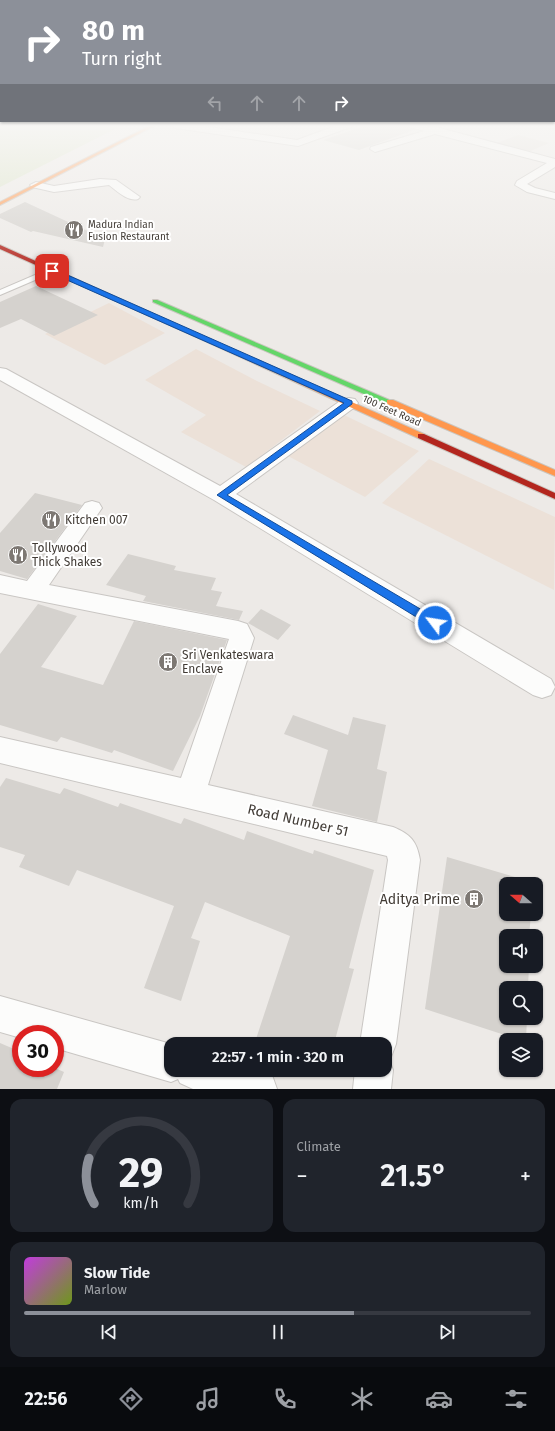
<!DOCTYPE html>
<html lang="en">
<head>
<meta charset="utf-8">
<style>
	:root { --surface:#171b24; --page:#20242c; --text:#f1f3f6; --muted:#9ea1a6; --line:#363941; --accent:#8c9099 }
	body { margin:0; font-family:"Fira Sans",sans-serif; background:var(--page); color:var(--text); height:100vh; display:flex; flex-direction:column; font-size:15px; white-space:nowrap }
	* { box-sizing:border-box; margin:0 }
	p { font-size:13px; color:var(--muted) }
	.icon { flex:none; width:22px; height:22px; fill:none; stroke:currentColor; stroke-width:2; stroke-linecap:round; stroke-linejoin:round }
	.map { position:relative; height:1089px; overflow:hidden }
	.panel { display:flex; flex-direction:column; gap:10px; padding:10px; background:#0d0f14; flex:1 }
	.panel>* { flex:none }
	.banner { position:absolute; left:0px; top:0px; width:555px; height:122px; box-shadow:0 1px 3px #0004; background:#8c9099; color:#fff; overflow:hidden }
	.needle { width:26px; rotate:290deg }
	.controls { position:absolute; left:499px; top:877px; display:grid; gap:8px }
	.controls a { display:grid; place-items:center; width:44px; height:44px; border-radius:8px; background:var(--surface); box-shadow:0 1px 3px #0004; font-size:20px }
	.speed { position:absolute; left:12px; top:1025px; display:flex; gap:8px; font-size:20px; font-weight:700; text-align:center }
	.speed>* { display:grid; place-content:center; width:52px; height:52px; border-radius:50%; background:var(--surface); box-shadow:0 1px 3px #0004; line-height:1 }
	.speed .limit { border:6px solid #d22; background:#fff; color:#111 }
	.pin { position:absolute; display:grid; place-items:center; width:34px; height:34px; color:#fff; margin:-17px; border-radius:8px; box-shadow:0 2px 6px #0006 }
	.me { position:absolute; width:44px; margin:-22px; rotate:301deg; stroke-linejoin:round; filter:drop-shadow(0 0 3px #0008) }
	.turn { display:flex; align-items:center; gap:14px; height:84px; padding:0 16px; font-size:18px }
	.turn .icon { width:52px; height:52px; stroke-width:2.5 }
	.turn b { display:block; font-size:28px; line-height:34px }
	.lanes { display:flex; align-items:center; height:38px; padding:0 16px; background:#0003; justify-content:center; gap:20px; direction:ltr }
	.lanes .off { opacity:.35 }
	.big { font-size:30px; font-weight:600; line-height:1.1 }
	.panel .card { flex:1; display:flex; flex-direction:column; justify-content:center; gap:6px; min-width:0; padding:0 14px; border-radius:12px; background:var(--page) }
	.panel .dial { align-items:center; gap:0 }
	.dial svg { height:104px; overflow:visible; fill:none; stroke:var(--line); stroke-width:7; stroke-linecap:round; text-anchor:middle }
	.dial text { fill:var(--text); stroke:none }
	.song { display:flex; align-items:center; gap:12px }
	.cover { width:48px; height:48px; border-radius:6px; background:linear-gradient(135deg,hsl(290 70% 55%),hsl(80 70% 35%)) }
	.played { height:4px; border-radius:2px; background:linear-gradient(90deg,var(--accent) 65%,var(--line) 65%) }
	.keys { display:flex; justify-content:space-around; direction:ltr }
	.heat { display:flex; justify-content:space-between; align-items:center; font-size:22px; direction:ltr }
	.panel .tiles { flex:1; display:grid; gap:10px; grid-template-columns:1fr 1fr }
	.card:last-child { grid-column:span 2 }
	.trip { position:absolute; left:164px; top:1037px; width:228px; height:40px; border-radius:12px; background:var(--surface); box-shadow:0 1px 3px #0004; font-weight:600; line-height:40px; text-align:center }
	.menu { display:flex; height:64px; justify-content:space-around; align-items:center; background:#090b0e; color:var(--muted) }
	.menu .icon { width:28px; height:28px }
	.menu .selected { color:var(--accent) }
	.menu b { font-size:18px; color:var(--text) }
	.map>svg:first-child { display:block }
	.residential { fill:#e1dcd5 }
	.commercial { fill:#ece1d8 }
	.green { fill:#dce4c9 }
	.building { fill:#d5d2ce }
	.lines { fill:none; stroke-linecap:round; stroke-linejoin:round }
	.lane-casing { stroke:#c9c6c3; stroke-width:2 }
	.street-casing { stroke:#c9c6c3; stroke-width:2 }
	.fast-casing { stroke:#cbc6bf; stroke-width:2 }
	.slow-casing { stroke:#cbc6bf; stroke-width:2 }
	.jam-casing { stroke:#cbc6bf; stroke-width:2 }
	.lane { fill:#fcfcfb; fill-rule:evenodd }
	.street { fill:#fcfcfb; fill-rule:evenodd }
	.fast { fill:#63d668; fill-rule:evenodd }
	.slow { fill:#ff974d; fill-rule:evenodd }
	.jam { fill:#b3261e; fill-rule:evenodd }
	.route { fill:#1a73e8; stroke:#114b97 }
	.labels { text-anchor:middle; stroke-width:4; stroke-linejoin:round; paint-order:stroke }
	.far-poi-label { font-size:10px; fill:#413b35; stroke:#fff; text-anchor:start }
	.far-street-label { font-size:10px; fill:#413b35; stroke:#fff }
	.poi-label { font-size:12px; fill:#413b35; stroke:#fff; text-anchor:start }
	.near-street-label { font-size:14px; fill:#413b35; stroke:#fff }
	.near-poi-label { font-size:14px; fill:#413b35; stroke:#fff; text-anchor:end }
</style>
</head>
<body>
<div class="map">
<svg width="555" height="1089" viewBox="0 0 555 1089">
	<rect width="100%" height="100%" fill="#edeae7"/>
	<path class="residential" d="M518,135L549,143L526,153L494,144Z"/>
	<path class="commercial" d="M109,303L165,333L105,365L45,334Z
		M196,349L257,381L320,411L246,467L181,432L206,415L145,380Z
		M344,415L419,451L365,497L288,456Z
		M429,459L555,517L554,590L382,503Z"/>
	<path class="green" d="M0,125H123L0,187Z"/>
	<path class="building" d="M367,125H407L414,130L359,150L323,140Z
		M25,202L105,239L103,247L33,231L31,232L0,218V214Z
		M36,286L98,315L54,336L21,319L0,328V302Z
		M35,493L82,505L27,579L0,571V533Z
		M128,554L176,566L174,570L216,578L211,590L222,592L216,606L243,611L239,620L143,601L146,596L106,585Z
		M38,604L77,616L41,667L103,685L134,621L227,640L200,716L173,771L114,750L112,753L61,737L57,742L0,725V654Z
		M261,609L291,625L278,640L248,623Z
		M293,715L348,735L353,717L386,725L377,769L387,772L377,822L312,806L328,750L284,734Z
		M6,778L60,794L64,788L118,807L120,803L181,824L184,818L244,840L247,831L313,854L314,850L374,870L349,968L354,969L334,1044H269L256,1039L290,936L205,902L191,938L200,941L181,1001L144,988L174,906L77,870L69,886L19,867L25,855L0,847V787Z
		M447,857L532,882V884H506V914H531L529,936H506V966H529L528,988H506V1018H527L526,1040H520L425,1009Z
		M0,1043L21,1052V1068H55L64,1072L57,1089H0Z"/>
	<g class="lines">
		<defs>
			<path id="lane" d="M49,269H55L56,271L0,295V290Z"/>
			<path id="street" d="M170,125H196L297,140L338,125H353L351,127L298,146L175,128Z
				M408,125L436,127L555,159V167L527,184L535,188L555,193V199L527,192L515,185L517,181L547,163L435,134L375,152L370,149L371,147L424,131L410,127Z
				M100,179L116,180L140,197L138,199C128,202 117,191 109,185L54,192L32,187L30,185L36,182L54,186Z
				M0,368L6,369L220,486L343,399L349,398L355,399L358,403L355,407L236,494L551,679L555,687L551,695L542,698L533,695L214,500L0,380Z
				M92,501L99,503L102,508L49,585L238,621L247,624L254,638L208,785L393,827C410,834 417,841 420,860L396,1044L391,1057L388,1058L393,1070L391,1089H353L355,1070H385V1044H360L388,860L387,856L0,763V737L181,778L229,639L0,593V575L27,581L85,503Z
				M0,996L171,1044V1070H258L272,1075L277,1089H193L180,1083L178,1079L171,1082L55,1048V1034H21V1038L0,1032Z"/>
			<path id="fast" d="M153,300H157L394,402L390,404H387L153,302Z"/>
			<path id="slow" d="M151,125H156L0,205V202Z
				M196,333L424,434L425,436L424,438H418L194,336V334Z
				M387,400H393L555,470V476L387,404Z"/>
			<path id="jam" d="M0,245L198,334L199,335L194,336L0,249Z
				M418,434H424L555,493V499L418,438Z"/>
		</defs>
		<use href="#lane" class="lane-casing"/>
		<use href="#street" class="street-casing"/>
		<use href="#fast" class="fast-casing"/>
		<use href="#slow" class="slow-casing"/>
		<use href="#jam" class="jam-casing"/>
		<use href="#lane" class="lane"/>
		<use href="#street" class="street"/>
		<use href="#fast" class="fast"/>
		<use href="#slow" class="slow"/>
		<use href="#jam" class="jam"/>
	</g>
	<linearGradient id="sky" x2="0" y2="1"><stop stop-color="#96c3e8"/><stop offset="0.45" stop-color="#f7f6f4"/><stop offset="1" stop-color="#f7f6f4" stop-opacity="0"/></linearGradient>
	<rect width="555" height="278" fill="url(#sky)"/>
	<path class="route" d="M49,269H54L352,401V404L227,495L439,620L440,623L439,626H431L217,495L344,403L49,272Z"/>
	<defs>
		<symbol id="restaurant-disc" viewBox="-11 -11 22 22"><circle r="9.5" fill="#7d7873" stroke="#fff"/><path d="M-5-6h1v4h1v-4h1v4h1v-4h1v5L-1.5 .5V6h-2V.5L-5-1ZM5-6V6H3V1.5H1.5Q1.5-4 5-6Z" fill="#fff"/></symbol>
		<symbol id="building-disc" viewBox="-11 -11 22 22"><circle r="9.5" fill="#7d7873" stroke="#fff"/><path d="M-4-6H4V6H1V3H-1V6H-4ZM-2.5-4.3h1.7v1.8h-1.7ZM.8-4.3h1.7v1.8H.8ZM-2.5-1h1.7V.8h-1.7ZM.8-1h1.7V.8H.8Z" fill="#fff"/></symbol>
	</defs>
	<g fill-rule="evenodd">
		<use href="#restaurant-disc" x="63" y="219" width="22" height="22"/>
		<use href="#restaurant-disc" x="40" y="509" width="22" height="22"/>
		<use href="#restaurant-disc" x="7" y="544" width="22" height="22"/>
		<use href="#building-disc" x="157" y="651" width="22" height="22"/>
		<use href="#building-disc" x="463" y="888" width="22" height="22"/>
	</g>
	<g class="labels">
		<g class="far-poi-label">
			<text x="88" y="228">Madura Indian<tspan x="88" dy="12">Fusion Restaurant</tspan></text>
		</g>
		<g class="far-street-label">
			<text transform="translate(392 410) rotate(24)" y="4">100 Feet Road</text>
		</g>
		<g class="poi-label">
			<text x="65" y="524">Kitchen 007</text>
			<text x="32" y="552">Tollywood<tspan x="32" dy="14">Thick Shakes</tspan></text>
			<text x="182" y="659">Sri Venkateswara<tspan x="182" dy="14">Enclave</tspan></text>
		</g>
		<g class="near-street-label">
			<text transform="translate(298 820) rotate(13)" y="5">Road Number 51</text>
		</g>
		<g class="near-poi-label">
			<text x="460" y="904">Aditya Prime</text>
		</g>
	</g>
</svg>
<div class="controls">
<a><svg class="needle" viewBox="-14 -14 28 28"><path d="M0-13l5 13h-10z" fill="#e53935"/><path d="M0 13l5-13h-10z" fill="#9ea1a6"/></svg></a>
<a><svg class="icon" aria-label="sound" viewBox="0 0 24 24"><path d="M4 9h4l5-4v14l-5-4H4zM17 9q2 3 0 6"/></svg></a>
<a><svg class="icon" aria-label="search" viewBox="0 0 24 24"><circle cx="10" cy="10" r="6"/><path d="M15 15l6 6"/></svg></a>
<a><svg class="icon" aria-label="layers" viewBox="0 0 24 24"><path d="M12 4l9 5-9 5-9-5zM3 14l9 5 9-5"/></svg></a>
</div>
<div class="speed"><div class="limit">30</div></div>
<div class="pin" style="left:52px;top:271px;background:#d93025"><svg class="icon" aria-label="arrive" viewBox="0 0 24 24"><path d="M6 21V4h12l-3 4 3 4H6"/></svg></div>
<svg class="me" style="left:435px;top:623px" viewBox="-20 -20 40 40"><circle r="17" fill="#1a73e8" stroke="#fff" stroke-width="3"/><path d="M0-11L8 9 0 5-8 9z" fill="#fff"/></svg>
<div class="trip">22:57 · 1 min · 320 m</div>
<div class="banner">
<div class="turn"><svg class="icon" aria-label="right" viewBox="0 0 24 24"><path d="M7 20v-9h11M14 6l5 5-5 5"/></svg><div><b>80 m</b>Turn right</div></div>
<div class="lanes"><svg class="icon off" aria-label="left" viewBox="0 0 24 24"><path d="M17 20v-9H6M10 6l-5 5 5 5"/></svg><svg class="icon off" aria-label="ahead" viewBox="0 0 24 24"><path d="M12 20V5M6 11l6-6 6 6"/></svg><svg class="icon off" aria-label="ahead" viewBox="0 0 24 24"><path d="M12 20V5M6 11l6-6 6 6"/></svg><svg class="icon" aria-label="right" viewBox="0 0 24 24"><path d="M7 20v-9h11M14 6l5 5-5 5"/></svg></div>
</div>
</div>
<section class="panel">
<div class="tiles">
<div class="card dial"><svg viewBox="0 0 100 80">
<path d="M14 69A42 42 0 1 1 86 69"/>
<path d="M14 69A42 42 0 0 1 10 34" stroke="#8c9099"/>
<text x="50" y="56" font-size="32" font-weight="700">29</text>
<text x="50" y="72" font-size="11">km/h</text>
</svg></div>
<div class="card"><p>Climate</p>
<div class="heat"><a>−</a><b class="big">21.5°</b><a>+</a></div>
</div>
<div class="card">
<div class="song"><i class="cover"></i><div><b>Slow Tide</b><p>Marlow</p></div></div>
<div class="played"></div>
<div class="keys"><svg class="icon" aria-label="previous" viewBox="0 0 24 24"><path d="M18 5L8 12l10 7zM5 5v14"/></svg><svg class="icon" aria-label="pause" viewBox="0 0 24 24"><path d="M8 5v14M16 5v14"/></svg><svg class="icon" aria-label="next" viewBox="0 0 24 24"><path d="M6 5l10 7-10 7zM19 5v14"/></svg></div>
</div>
</div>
</section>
<nav class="menu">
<b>22:56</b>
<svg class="icon selected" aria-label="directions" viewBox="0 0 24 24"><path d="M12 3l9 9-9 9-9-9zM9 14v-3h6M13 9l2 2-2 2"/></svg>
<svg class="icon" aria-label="music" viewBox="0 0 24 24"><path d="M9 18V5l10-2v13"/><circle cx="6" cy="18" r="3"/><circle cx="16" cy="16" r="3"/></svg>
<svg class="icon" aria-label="phone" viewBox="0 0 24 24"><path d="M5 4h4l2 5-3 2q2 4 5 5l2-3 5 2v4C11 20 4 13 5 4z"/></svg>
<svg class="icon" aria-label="climate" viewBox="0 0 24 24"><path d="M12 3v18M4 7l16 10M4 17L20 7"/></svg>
<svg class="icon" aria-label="car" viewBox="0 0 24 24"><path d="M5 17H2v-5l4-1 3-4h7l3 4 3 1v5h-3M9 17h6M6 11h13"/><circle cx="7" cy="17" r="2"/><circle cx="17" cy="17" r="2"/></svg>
<svg class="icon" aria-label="filters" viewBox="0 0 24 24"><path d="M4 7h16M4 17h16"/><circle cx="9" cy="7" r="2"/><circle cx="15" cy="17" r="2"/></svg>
</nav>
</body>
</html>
